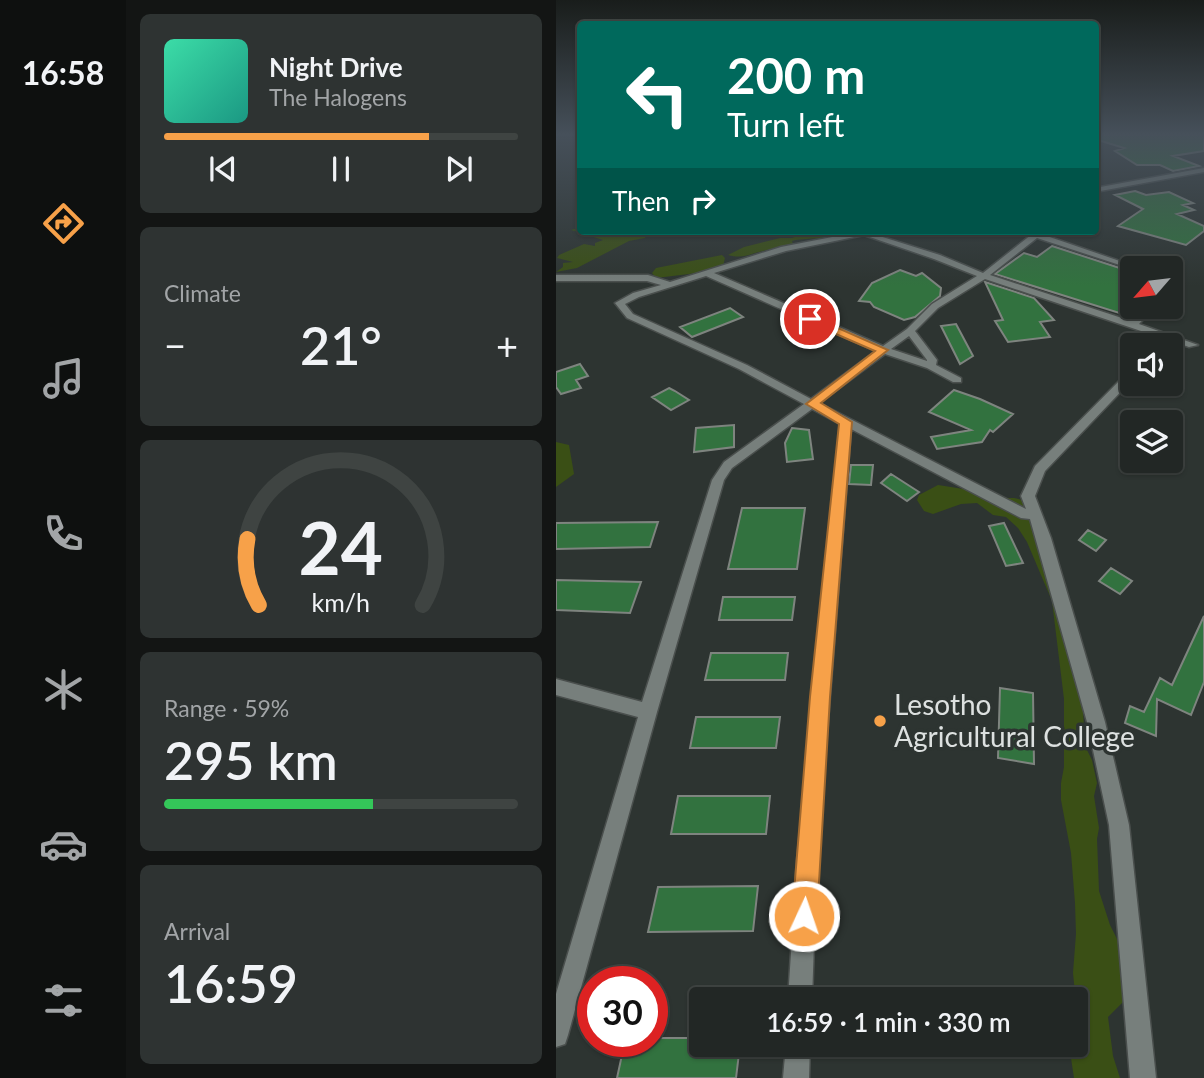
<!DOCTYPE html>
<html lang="en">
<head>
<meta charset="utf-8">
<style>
	:root { --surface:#222725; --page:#2e3332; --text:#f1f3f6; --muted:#a2a5a7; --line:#3f4442; --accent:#f7a149 }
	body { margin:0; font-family:Lato,sans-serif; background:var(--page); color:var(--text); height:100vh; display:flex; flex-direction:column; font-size:26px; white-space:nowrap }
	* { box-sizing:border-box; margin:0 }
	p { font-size:23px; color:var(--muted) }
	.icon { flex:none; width:38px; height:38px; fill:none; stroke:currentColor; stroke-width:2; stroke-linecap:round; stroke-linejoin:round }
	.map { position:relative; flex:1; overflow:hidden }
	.sheet { display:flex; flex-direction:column; gap:14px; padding:14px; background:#131514; width:430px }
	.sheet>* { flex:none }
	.top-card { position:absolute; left:21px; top:21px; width:522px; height:214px; border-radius:7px; box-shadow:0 2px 5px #0004,0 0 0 2px var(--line); background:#00695c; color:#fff; overflow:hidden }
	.needle { width:46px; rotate:242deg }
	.buttons { position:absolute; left:564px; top:256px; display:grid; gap:14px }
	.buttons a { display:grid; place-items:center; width:63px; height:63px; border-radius:7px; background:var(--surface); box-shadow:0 2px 5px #0004,0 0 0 2px var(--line); font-size:35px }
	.speed { position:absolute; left:21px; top:966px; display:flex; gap:14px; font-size:35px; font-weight:700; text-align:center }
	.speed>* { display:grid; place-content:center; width:91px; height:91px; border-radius:50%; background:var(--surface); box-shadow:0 2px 5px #0004,0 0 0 2px var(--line); line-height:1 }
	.speed .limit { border:10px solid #d22; background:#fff; color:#111 }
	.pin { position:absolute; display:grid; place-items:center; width:60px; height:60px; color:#fff; margin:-30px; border:4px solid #fff; border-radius:50%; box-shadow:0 2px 7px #0007 }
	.me { position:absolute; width:77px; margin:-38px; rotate:3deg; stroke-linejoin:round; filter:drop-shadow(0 0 5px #0008) }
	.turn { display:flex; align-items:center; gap:24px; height:147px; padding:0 35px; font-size:32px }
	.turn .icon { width:91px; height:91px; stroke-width:2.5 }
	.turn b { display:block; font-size:49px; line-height:60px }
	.then { display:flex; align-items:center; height:66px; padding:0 35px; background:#0003; gap:14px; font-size:26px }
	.big { font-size:52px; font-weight:600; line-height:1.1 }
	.sheet .tile { flex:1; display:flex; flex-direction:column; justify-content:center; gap:10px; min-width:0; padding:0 24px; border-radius:10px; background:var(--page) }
	.sheet .dial { align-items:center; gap:0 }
	.dial svg { height:182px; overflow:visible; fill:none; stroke:var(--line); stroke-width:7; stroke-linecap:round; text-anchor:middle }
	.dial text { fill:var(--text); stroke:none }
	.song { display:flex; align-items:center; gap:21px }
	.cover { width:84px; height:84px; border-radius:10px; background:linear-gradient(135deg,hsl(160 70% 55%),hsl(170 70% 35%)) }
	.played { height:7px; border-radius:4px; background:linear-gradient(90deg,var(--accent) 75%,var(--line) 75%) }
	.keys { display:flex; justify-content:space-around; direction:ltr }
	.heat { display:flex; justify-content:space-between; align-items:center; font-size:38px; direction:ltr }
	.charge { height:10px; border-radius:5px; background:linear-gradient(90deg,#34c759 59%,var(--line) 0) }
	.trip { position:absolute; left:133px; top:987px; width:399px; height:70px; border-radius:7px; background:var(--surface); box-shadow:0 2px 5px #0004,0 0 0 2px var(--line); font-weight:600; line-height:70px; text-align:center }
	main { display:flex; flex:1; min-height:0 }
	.tabs { display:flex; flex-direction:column; width:126px; justify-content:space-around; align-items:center; background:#0e100f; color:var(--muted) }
	.tabs .icon { width:49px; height:49px }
	.tabs .current { color:var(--accent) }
	.tabs b { font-size:32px; color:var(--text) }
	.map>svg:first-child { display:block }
	.green { fill:#3a4f15 }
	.building { fill:#32723f; stroke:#7e847f; stroke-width:2 }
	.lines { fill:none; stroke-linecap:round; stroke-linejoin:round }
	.minor-casing { stroke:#4a4f4d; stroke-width:3 }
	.minor { fill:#777f7c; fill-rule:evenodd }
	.route { fill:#f7a149; stroke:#a1692f; stroke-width:2 }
	.poi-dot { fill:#f7a149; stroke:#2d3431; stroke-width:2.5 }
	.labels { text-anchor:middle; stroke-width:7; stroke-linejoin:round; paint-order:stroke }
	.near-poi-label { font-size:28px; fill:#dde1e0; stroke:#2d3431; text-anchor:start }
</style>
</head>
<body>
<main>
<nav class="tabs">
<b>16:58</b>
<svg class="icon current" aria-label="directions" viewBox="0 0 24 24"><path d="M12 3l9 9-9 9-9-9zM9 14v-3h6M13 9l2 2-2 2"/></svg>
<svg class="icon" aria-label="music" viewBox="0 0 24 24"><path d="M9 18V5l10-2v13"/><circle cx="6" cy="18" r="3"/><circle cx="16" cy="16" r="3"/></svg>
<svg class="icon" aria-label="phone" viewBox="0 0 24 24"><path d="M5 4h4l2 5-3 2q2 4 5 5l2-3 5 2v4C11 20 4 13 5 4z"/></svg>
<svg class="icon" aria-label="climate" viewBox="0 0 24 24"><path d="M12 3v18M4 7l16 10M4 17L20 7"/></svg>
<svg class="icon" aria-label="car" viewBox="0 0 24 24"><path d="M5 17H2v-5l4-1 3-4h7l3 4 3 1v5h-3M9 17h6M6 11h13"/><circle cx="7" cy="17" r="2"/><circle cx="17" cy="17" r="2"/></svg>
<svg class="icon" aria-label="filters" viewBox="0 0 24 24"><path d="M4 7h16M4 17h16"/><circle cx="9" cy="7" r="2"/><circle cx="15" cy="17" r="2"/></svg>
</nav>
<section class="sheet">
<div class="tile">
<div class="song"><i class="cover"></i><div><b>Night Drive</b><p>The Halogens</p></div></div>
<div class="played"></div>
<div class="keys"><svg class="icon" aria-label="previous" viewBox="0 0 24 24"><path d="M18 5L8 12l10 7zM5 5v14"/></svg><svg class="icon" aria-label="pause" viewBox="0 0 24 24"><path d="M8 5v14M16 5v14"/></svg><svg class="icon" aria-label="next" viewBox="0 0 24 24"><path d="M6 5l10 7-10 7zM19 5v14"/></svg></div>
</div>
<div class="tile"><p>Climate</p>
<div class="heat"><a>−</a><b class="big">21°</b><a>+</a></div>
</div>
<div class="tile dial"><svg viewBox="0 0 100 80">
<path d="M14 69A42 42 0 1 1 86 69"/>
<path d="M14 69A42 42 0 0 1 9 40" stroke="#f7a149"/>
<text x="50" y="56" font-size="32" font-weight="700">24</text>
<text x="50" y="72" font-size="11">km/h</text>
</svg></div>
<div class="tile"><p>Range · 59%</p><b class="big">295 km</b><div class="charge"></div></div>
<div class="tile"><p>Arrival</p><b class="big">16:59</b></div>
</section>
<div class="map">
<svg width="648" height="1078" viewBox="0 0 648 1078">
	<rect width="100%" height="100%" fill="#2d3431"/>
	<path class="green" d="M24,227V231H58L59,235L70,231H92L89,238L73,241L21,268L0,272L7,267V263L17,262L1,258L3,255L28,244L39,246V243L47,240L15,230Z
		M254,231L285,232C270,241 250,237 236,241L237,244C227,248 217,248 207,251C193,254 188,259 172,255L188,247L224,238H236Z
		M166,255L169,258L166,270L100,278L96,273L100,268Z
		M0,442L13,445L18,474L0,487Z
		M382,485C404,488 423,492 444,497C455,499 461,496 471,503L526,693L529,746L536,760L541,783L538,796L543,828L541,839L543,891L554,925L568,953L571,998L552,1017L557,1056L564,1078H518L513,1045H520L521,1012L517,973L520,934L519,903L515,853L505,800V783L508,767V699L496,601L471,542L462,528L450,517L437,515L421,503L405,504L377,514L368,511L361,500L363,495Z"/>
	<path class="building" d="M539,135H648V151L617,156L643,166L617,171L604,165H581L559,151L568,148L539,139Z
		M579,191L590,195L613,192L637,203L627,205L638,210L621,214L648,226V231L630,245L562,226L587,209L559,195Z
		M496,246L576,272V317L439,274L468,253L481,257Z
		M344,270L360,276L366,273L385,288L384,296L359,317L348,320L318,307L314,302L303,301L316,283Z
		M429,282L478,298L498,320L484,322L494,337L452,342L439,321L447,320Z
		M174,308L187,317L136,337L124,327Z
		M400,324L417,356L404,364L385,326Z
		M24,364L32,376L20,380L25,388L5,394L0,387V372Z
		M113,388L119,391L133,400L115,410L96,397Z
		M398,390L424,399L457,414L437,432L434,430L426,442L381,449L375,437L415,430L373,412Z
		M178,425V447L138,452L140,428Z
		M236,428L253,430L257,459L231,462L229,443Z
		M295,465H317L315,485L293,484Z
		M335,474L363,492L351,501L325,483Z
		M186,508H249L241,569H172Z
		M102,522L94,547L0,549V523Z
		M448,523L467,563L450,566L433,526Z
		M532,530L550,540L540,551L523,540Z
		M555,568L576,581L564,594L543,581Z
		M0,580L85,582L74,613L0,610Z
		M167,597H239L236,620H163Z
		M648,616V682L635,715L601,699L600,736L569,723L574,706L588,712L604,678L616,685Z
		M155,653H232L229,680H149Z
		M444,688L477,693L478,764L442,758Z
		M140,717H224L220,748H134Z
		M122,796H214L210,834H115Z
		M202,886L197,931L92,932L102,887Z
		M96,1038H145V1045H184L180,1078H61L69,1041H96Z"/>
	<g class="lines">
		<defs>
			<path id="minor" d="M648,168V172L539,192V188Z
				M307,231H323L317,234L384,255L427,273L480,231H489L485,234L584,268L576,269L481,238L434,275L575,321L591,306H600L583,324L642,345L633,347L429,279L382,308L359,331L381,360L380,365L405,378V382H397L371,368L329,354L263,403L470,509L465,496L479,466L572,372L576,371V380L489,471L479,496L495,538L549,722L573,825L600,1078H574L553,825L531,722L474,519L465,518L295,429L261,861L256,999H232L241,861L284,424L256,409L176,468L168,480L101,712L12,1035L9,1044L0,1047V994L82,717L0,695V679L86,702L156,480L168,462L248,404L183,369L71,318L59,303L77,293L105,285L91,281H0V275H92L114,282L225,247ZM308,235L378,259L421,276L376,304L351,329L327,346L158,273L230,251ZM150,276L320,351L255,399L191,365L77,314L69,304L83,297ZM353,336L371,360V361L335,349Z
				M614,276L621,280L614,287Z
				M230,1045H254L253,1078H227Z"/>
		</defs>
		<use href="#minor" class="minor-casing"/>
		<use href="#minor" class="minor"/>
	</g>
	<linearGradient id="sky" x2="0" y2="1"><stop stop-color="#191d1b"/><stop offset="0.47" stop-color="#46505a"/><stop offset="1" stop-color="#46505a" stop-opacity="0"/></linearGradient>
	<rect width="648" height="286" fill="url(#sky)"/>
	<path class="route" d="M250,317H257L332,350L265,403L296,422L274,697L261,916L257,925L248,929L240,925L236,916L254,697L283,424L250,404L319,351L250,321Z"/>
	<circle class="poi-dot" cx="324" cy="721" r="7"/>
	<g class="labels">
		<g class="near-poi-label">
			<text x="338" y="715">Lesotho<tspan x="338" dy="32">Agricultural College</tspan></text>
		</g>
	</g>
</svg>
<div class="buttons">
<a><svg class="needle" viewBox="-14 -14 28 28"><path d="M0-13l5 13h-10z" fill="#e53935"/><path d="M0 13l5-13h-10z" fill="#a2a5a7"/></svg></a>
<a><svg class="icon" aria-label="sound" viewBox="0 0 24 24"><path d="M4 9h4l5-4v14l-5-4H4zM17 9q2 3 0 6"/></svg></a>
<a><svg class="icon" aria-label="layers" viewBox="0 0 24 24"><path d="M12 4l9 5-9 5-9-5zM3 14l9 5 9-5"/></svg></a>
</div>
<div class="speed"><div class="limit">30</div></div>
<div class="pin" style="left:254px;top:319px;background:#d93025"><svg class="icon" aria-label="arrive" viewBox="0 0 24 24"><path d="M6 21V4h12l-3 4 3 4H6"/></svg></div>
<svg class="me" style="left:248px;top:916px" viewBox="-20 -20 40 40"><circle r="17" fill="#f7a149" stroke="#fff" stroke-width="3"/><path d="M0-11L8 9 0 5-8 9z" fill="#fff"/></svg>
<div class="trip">16:59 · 1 min · 330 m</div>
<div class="top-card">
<div class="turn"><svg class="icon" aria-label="left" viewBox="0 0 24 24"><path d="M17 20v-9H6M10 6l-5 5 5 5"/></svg><div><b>200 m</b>Turn left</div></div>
<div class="then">Then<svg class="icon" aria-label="right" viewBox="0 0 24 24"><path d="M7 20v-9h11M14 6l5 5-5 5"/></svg></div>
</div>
</div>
</main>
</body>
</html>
